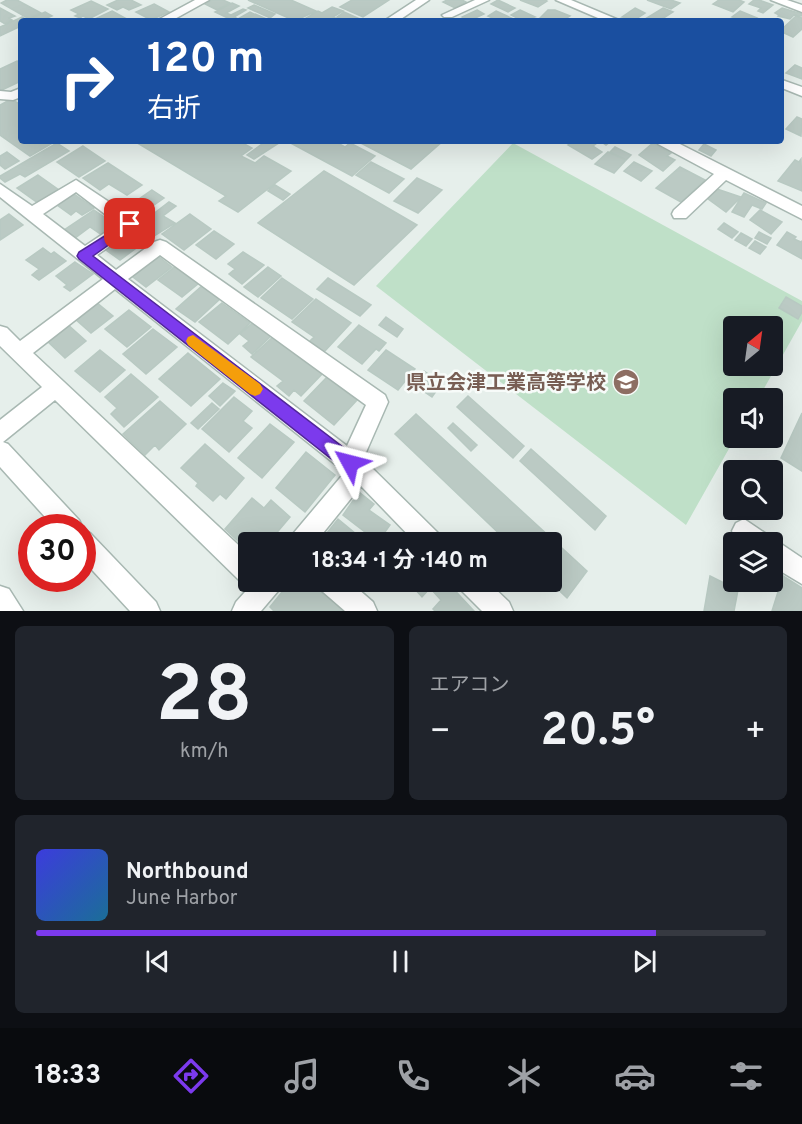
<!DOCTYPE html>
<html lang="ja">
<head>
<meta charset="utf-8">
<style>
	:root { --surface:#171b24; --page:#20242c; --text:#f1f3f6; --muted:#9ea1a6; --line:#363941; --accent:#7c3aed }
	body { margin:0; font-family:Overpass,"Noto Sans JP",sans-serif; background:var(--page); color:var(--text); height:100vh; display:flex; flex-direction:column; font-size:22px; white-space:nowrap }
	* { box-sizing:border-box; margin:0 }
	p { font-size:20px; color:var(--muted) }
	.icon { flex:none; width:33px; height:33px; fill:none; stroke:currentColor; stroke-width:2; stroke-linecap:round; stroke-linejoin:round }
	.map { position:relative; height:611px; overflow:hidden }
	.sheet { display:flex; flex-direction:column; gap:15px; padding:15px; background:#0d0f14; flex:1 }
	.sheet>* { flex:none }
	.guide { position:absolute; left:18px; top:18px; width:766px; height:126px; border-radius:6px; box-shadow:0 6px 24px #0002; background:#1a4fa0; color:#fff; overflow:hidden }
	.needle { width:39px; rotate:29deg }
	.controls { position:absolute; left:723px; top:316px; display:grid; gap:12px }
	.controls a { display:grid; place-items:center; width:60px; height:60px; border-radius:6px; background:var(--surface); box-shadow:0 6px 24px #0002; font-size:30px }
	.speed { position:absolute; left:18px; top:514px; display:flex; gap:12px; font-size:30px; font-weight:700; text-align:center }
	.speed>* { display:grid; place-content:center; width:78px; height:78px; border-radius:50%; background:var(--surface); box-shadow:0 6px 24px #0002; line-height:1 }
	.speed .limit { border:9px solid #d22; background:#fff; color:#111 }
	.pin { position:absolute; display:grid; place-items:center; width:51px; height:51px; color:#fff; margin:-26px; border-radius:12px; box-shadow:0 3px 9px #0006 }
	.me { position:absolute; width:66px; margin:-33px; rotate:308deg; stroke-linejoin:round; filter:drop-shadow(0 0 4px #0008) }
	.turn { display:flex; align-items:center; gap:21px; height:126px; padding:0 30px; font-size:27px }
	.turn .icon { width:78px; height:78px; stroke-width:2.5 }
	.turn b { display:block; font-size:42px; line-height:51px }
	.big { font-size:45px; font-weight:700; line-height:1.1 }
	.sheet .card { flex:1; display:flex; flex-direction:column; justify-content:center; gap:9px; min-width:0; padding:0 21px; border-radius:9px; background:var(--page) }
	.sheet .dial { align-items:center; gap:0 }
	.dial b { font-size:78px; line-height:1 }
	.song { display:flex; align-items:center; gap:18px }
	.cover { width:72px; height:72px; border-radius:9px; background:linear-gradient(135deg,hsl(240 70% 55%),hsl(200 70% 35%)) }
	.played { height:6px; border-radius:3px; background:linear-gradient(90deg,var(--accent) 85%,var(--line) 85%) }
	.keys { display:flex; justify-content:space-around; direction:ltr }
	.heat { display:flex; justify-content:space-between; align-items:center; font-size:33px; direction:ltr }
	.sheet .tiles { flex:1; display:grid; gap:15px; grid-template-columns:1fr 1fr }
	.card:last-child { grid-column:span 2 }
	.trip { position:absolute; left:238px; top:532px; width:324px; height:60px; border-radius:6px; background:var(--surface); box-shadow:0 6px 24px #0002; font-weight:700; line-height:60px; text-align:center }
	.dock { display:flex; height:96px; justify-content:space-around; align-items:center; background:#090b0e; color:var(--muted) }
	.dock .icon { width:42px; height:42px }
	.dock .on { color:var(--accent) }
	.dock b { font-size:27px; color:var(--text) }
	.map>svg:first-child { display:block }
	.green { fill:#bfe0c8; fill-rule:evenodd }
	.building { fill:#bbcac4; stroke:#b8c9c2; stroke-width:1.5 }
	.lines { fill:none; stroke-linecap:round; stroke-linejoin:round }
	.street-casing { stroke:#a8b8b2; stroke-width:3 }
	.street { fill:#fff; fill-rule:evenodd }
	.route { fill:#7c3aed; stroke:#51269a; stroke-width:1.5 }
	.slow { fill:#f59e0b }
	.labels { text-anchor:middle; stroke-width:5; stroke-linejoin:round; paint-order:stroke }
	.education-label { font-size:20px; font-weight:bold; fill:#785e54; stroke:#f7fbf9; text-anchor:end }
</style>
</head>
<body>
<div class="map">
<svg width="802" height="611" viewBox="0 0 802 611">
	<rect width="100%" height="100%" fill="#e6efeb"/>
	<path class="green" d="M513,143L802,301V321L758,399H734V438H735L686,525L376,286ZM734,327H772V366H734Z"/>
	<path class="building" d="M7,0H17L41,13L29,19L1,3Z
		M118,0H131L141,5L129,10L123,7L117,10L107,5Z
		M212,0H223L230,3L217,10L205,4Z
		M248,0H291L316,11L295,21Z
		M352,0H389L363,17L340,7Z
		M447,0H462L466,2L455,8L443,2Z
		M498,0L515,8L508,12L491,4Z
		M520,0H545L547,1L538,7Z
		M647,0H671L680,3L671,9Z
		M719,0H739L744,2L733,12L713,4Z
		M754,0H759L773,5L763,13L758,11L761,8L749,4Z
		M91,1L108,9L89,19L83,16L80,18L75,16L79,14L71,10Z
		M232,3L239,6L226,13L231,15L243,9L246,10L234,17L238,19L250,12L254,14L240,21H234L215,12Z
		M154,4L169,12L151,20L136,12Z
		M254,5L275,14L270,18L248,8Z
		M332,7L343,11L333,17L341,21H301L318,11L322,13Z
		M0,8L15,16L9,18L12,20L5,24L0,21Z
		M635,8L645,13L636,19L622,17Z
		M663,8L673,12L659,21L645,19Z
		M782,8L802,14V16L794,15L790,19L778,16L779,15L775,13Z
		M477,10L484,14L469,21L462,17Z
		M520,10L535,17L523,21L511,15Z
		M548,10H555L570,16L562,21H546L540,18Z
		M112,11L125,18L120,21L95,19Z
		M496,11L518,21H500L488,16Z
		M740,11L757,18L753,21H746L732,17Z
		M45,12L52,16L40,21L29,19Z
		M344,12L362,20L346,21L337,17Z
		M255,14L271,21H243Z
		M796,16L802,18V29L793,37L782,32V29Z
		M22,17L29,21H21V26L0,36V27Z
		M17,61L21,63V81L0,91V69Z
		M795,65L802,68V79L786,73Z
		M11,99L21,105V141H56L30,156L0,135V105Z
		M797,117L802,119L801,136L786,129Z
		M134,141H239L252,148L241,156L255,163L264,156L291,171L238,212L219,201L226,196Z
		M266,141H282L254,159L247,155Z
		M287,141H334L345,147L350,143L375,156L352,176Z
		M357,141H443L411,169Z
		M574,141H611L606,145L600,141L593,146L602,152L592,159L568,145Z
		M57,143L69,151L25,177L20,174L5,182L0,178V176Z
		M653,143L671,153L667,156L675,160L663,171L639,155Z
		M704,144L716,150L711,156L699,150Z
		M83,146L105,161L79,177L57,162Z
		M615,147L631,155L626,160L610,152Z
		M7,152L19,161L5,169L0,165V156Z
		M608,152L626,160L614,173L595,164Z
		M801,159L802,191L778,181L795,160L799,162Z
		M371,162L404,179L389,193L356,175Z
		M634,162L652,171L641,181L624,171Z
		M108,163L142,185L127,195L109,184L100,190L83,178Z
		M680,167L705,180L681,202L656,188Z
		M324,171L417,225L354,285L258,223Z
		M38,175L59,190L38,203L17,188Z
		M417,178L442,190L418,213L394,201Z
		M275,185L290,194L283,200L268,191Z
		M717,189L741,197L726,212L708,199Z
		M152,190L164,198L138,216L126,208Z
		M744,193L766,203L762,209L752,205L744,217L732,212Z
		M74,194L94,208L82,215L76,211L71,215L57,205Z
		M169,202L176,206L163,216L175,223L149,239L154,242L147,248L126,235Z
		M94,210L116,225L102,235L90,227L75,238L64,230Z
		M760,210L782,222L771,234L750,220Z
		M9,214L23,225L0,240V220Z
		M190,214L211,229L184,250L162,234Z
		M724,223L738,232L732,238L718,229Z
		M214,231L234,244L216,259L196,245Z
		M759,232L771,238L767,244L755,238Z
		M787,232L796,237L794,239L801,242L802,241V259L777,245Z
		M741,233L752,239L746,246L735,240Z
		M122,235L139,246L120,260L103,248Z
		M755,241L766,247L760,254L749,248Z
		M43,248L51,254L54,252L66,261L39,280L32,275L39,269L26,260Z
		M243,252L264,265L242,284L229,274L235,269L228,264Z
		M155,254L172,267L146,287L129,274Z
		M75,262L93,274L70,291L64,287L67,285L56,276Z
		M176,266L199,283L182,297L158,280Z
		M268,267L281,276L258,297L244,287Z
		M282,278L313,299L292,319L261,298Z
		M328,278L371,305L360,316L317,289Z
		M203,285L222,297L195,322L176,309Z
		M786,297L802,306V312L798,319L779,308Z
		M316,299L351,323L324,352L310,341L314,337L292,322Z
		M96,302L113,316L91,333L74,318Z
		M222,303L250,323L228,344L199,322Z
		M129,310L151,327L127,347L105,329Z
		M386,317L403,329L397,337L379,325Z
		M254,322L272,335L252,354L243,346L249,341L240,334Z
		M66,323L86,341L65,358L45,339Z
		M359,325L386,343L379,351L376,349L362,364L338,347Z
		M153,329L177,347L146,374L123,354Z
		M274,336L323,373L301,396L294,390L289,396L277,386L283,381L251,357Z
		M100,350L125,370L100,392L75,371Z
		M386,350L415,369L398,390L368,370Z
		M188,353L220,379L191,406L159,379Z
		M424,371L442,383L432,397L413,384Z
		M131,374L158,397L124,427L111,414L117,408L105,397Z
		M327,377L357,400L334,425L304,401Z
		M223,383L235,391L220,406L209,396Z
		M468,396L524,446L513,458L457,407Z
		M234,397L252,411L243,421L252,428L229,452L202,429Z
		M160,401L186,424L159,450L155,445L145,455L123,434Z
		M212,403L219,409L198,429L191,423Z
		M802,413V471L781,458Z
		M416,414L587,571L567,598L550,582L552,543H509L395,434Z
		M453,423L477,445L471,451L448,428Z
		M270,424L294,442L262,478L238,458Z
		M205,444L244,478L226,499L220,494L213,501L196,486L198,483L181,468Z
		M531,449L606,516L595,530L520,461Z
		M306,452L335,475L305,512L276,488Z
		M359,492L374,504L369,510L390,525L378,542L343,515Z
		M252,498L264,508L271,500L290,517L268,543H260L250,533L241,544L225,529Z
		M338,519L367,543H319Z
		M710,576L738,590L734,611H704Z
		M783,576L802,588V611H772Z
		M290,582H318L348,608L346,611H274L270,607Z
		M415,582H447L474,611H435L433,609L441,600L430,588L422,597L412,586Z"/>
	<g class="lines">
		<defs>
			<path id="street" d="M195,0H209L171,21H156Z
				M416,0H429L398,21H384Z
				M475,0H489L452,17H444L442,15Z
				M556,0H571L621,21H605Z
				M771,0H787L802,5V12Z
				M782,80L802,87V96L782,88Z
				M21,88V97L13,100L0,99V91L11,92Z
				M656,141H674L802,206V219L726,180L686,218H674L672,214L674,210L714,174L658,144Z
				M76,180L136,220L138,224L136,228L97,255L116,270L154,242L160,240L166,242L385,395L388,402L363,459L440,535L444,543H416L361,486L315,543H288L292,535L345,472L115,289L33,353L249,555V582H281L278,591L261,611H232L236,602L253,583L249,584L240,581L55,400L3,442L8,444L79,520L83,528H55L0,467V420L42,387L0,346V326L7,328L20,341L103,279L0,197V184L32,206ZM76,192L118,224L85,246L43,214ZM160,255L366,405L347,446L128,279Z
				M744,519L802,558V584L772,566V543C756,543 739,548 732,531L736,523Z
				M82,529L90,533L156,602L160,611H130L82,559Z
				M319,582H350L373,602L377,611H345L322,591Z
				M459,582H488L509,602L513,611H482L462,591Z
				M0,586L9,589L23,611H0Z"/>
		</defs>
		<use href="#street" class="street-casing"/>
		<use href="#street" class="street"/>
	</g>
	<path class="route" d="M130,220L136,224L134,227L93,256L356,457L358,463L356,469L350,471L344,469L79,259L77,256L79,252Z"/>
	<path class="slow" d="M193,335L260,384L263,389L260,394L255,396L250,394L188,345L186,341L188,337Z"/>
	<defs>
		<symbol id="school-disc" viewBox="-11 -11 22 22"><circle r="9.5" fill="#8d6e63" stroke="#f7fbf9"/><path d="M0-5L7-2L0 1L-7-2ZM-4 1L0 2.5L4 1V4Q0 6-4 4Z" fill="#fff"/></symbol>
	</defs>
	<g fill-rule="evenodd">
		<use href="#school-disc" x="611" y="367" width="30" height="30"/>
	</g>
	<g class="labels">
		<g class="education-label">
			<text x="606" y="389">県立会津工業高等学校</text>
		</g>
	</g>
</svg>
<div class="controls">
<a><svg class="needle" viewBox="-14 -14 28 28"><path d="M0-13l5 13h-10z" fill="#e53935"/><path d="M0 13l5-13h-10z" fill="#9ea1a6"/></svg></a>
<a><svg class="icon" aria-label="sound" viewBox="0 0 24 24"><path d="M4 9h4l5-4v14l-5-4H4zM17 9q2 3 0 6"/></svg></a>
<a><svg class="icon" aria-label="search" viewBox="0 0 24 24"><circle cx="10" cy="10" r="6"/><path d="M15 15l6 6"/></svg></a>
<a><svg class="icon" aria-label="layers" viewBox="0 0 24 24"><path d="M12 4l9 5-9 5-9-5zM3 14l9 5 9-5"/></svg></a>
</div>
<div class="speed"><div class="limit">30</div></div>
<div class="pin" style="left:130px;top:224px;background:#d93025"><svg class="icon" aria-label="arrive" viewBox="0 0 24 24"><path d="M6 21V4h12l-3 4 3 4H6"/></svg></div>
<svg class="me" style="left:350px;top:463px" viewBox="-20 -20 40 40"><path d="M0-17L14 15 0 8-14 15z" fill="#7c3aed" stroke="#fff" stroke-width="4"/></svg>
<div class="trip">18:34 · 1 分 · 140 m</div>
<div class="guide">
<div class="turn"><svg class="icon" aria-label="right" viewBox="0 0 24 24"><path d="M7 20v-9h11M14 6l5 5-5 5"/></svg><div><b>120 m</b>右折</div></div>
</div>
</div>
<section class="sheet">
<div class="tiles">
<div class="card dial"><b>28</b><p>km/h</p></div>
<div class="card"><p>エアコン</p>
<div class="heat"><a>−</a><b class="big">20.5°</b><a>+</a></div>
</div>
<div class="card">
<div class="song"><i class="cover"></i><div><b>Northbound</b><p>June Harbor</p></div></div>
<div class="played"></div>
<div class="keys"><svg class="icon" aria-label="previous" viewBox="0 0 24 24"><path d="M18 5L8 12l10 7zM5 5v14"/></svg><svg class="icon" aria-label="pause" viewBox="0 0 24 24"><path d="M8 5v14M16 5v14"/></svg><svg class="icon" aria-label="next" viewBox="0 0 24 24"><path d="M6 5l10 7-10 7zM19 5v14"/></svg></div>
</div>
</div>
</section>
<nav class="dock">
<b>18:33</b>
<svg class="icon on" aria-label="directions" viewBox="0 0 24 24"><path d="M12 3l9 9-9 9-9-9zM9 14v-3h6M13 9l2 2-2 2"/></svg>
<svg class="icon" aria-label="music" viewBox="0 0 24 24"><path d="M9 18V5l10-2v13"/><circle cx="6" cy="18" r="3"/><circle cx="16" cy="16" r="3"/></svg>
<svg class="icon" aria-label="phone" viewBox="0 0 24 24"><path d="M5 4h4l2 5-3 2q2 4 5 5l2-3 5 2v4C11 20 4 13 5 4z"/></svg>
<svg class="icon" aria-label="climate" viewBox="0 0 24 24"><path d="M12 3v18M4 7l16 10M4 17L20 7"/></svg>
<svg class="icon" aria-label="car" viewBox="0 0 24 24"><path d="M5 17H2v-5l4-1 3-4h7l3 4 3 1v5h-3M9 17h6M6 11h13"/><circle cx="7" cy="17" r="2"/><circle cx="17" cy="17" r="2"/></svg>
<svg class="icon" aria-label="filters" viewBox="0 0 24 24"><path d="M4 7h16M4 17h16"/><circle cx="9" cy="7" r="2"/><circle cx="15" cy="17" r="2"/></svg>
</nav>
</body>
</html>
